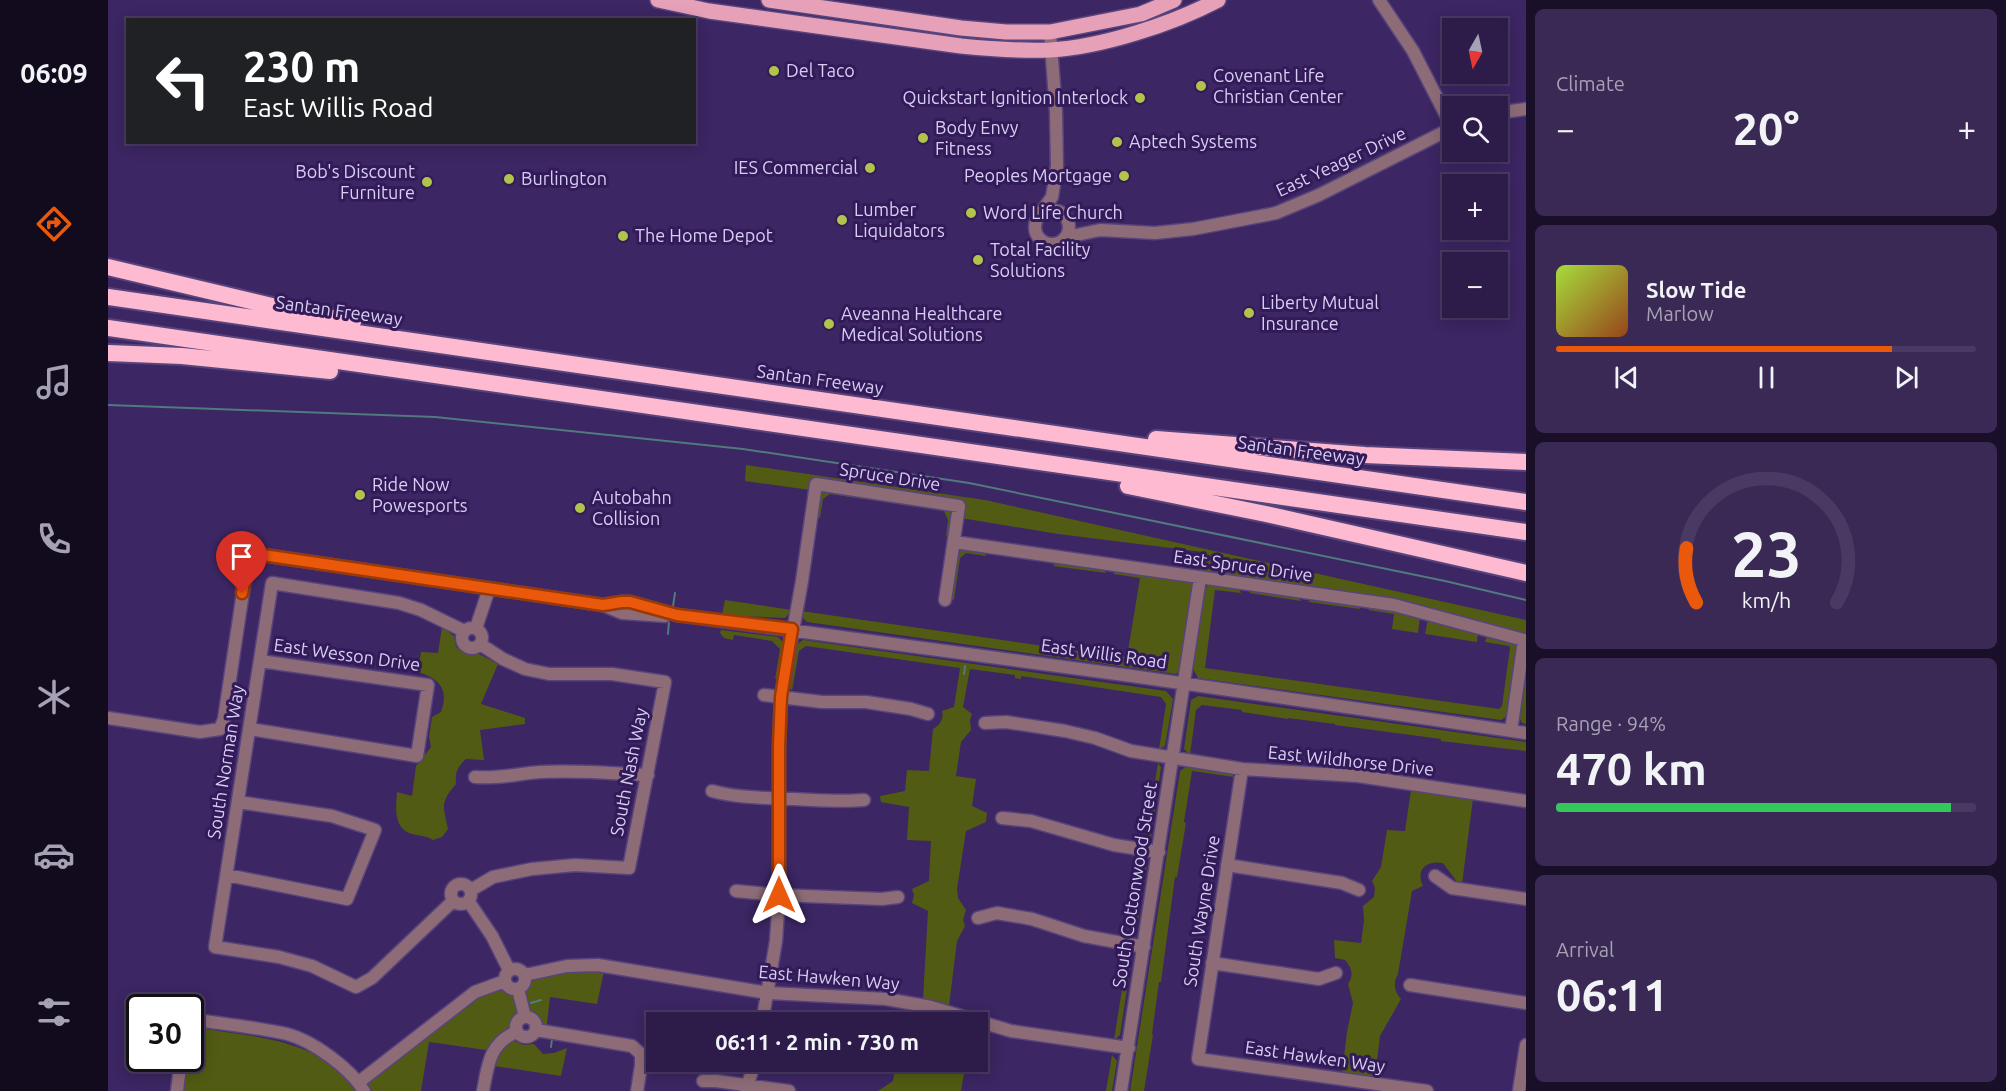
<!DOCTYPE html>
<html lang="en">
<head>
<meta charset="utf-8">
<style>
	:root { --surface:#2d1c4a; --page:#392954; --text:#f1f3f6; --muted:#a7a1b5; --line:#483a62; --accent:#ea580c }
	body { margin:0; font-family:Ubuntu,sans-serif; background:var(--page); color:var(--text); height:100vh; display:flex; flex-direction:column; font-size:22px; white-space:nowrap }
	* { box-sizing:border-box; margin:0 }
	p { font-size:20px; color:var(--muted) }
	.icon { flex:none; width:33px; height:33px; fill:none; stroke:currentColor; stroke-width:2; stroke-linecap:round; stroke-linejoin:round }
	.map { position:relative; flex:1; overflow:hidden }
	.sheet { display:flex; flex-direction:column; gap:9px; padding:9px; background:#190f29; width:480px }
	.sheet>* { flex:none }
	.banner { position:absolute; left:18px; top:18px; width:570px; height:126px; border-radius:0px; box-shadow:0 3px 15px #0003,0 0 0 2px var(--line); background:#202124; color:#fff; overflow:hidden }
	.needle { width:39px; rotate:189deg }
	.controls { position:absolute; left:1334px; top:18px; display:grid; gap:12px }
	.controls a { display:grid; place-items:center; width:66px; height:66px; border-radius:0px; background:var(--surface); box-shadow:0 3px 15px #0003,0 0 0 2px var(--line); font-size:30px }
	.speed { position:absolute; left:18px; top:994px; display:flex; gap:12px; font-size:30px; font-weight:700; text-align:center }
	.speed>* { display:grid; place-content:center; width:78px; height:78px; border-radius:50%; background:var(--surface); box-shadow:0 3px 15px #0003,0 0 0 2px var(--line); line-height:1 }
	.speed .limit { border:3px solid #111; border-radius:9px; background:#fff; color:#111 }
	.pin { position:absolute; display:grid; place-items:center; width:51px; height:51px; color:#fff; margin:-62px -26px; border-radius:50% 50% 50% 0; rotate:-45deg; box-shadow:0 0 6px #0007 }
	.pin .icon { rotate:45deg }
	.me { position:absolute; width:66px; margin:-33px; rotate:0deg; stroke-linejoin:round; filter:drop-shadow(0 0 4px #0008) }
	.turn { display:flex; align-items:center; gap:21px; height:126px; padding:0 18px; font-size:27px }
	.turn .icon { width:78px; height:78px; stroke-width:2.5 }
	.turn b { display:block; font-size:42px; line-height:51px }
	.big { font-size:45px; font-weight:700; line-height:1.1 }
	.sheet .card { flex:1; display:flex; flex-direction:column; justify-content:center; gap:9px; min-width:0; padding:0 21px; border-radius:9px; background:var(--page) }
	.sheet .dial { align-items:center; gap:0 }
	.dial svg { height:156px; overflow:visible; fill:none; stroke:var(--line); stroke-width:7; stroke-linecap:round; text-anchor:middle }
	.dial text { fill:var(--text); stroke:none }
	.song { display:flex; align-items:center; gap:18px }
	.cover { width:72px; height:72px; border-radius:9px; background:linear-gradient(135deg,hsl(80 70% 55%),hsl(20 70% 35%)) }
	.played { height:6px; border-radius:3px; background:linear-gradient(90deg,var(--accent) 80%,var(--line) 80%) }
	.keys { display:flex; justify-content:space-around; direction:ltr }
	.heat { display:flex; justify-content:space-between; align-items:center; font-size:33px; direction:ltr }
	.charge { height:9px; border-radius:4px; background:linear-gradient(90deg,#34c759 94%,var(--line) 0) }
	.trip { position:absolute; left:538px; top:1012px; width:342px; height:60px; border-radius:0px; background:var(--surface); box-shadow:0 3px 15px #0003,0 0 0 2px var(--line); font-weight:700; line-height:60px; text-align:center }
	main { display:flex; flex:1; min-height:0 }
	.tabs { display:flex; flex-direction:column; width:108px; justify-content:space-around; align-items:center; background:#120b1e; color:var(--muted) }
	.tabs .icon { width:42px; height:42px }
	.tabs .on { color:var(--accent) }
	.tabs b { font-size:27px; color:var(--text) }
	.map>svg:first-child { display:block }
	.green { fill:#525b13 }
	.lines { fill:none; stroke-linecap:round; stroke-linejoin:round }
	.stream { stroke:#507a7d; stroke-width:2 }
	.minor-casing { stroke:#58447d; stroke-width:15 }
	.major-casing { stroke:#58447d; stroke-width:18 }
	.highway-casing { stroke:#58447d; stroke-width:20 }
	.minor { stroke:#8e6c77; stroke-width:12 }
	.major { stroke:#e6a0b8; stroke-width:15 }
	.highway { stroke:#febad1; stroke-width:16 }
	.route-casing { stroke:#983908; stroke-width:15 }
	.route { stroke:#ea580c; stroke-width:10 }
	.poi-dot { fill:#b2c34c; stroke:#321b58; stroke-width:2 }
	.labels { text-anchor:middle; stroke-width:6; stroke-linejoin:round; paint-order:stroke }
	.poi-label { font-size:18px; fill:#d7cef3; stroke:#321b58; text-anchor:start }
	.street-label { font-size:18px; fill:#d7cef3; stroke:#321b58 }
</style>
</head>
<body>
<main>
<nav class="tabs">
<b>06:09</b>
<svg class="icon on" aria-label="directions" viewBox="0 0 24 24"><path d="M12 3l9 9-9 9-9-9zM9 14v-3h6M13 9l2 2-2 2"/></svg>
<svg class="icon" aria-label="music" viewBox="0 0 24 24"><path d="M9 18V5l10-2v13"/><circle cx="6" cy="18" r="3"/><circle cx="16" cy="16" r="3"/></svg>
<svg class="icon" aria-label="phone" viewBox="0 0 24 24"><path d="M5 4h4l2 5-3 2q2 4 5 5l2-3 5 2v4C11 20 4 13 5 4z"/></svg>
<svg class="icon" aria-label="climate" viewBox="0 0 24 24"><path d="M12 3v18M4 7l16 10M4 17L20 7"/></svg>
<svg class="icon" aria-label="car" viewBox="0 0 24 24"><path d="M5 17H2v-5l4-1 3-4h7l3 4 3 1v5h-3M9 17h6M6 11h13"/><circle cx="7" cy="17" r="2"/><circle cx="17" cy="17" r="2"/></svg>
<svg class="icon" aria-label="filters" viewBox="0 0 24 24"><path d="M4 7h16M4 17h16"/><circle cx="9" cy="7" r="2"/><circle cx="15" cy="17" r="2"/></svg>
</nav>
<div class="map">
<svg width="1418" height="1091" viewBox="0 0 1418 1091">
	<rect width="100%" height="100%" fill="#3c2663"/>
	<path class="green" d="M638,465L877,500L1418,620V635L1092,574L1095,552L950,534L853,518L857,508L851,500L846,499L719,480L711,478L707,479L702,490L637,481Z
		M717,489L839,508L845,514L842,533L838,536L840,520L836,511L722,494L715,499L712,518L709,516L713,492Z
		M852,549L877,553L878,556L858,553L852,558L846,600L842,598L849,552Z
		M948,563L995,569L998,573L945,566Z
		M1008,571L1084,583L1087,588L1075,668L1068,674L699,622L694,617L693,611L1005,656L1019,657L1032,578L1005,574Z
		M1102,585L1131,589L1133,593L1107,590L1097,668L1391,709L1394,706L1402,648L1401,646L1377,642L1379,636L1408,644L1410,647L1402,714L1393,720L1090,678L1085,669L1096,588Z
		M1144,591L1190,597L1193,601L1141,593Z
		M1203,599L1251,606L1252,609L1200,602Z
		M617,600L684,610L677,618L614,615Z
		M1263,607L1287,610L1312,617L1310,633L1284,629L1286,614L1260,610Z
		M1320,619L1370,633L1369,642L1317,634Z
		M334,627L346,636L348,647L358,654L369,653L390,664L373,704L417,718V724L372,730L376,760L358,759C349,767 347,773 348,784C332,803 335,805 340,829L334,837L325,840C318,835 309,836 301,833C285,826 288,806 289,792L304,796L308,766L323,747L321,737L324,717L333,712C341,689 332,679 310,672L313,652L330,653Z
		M613,630L670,637L676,643L672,676L667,679L672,649L664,641L626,635L625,640L616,638L612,633Z
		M695,640L1058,691L1065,699L1057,746L1051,749L1058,704L1053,697L913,676V679L907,678V675L862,669L855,707L864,714L862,720L863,730L853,742L848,776L868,779L864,806L879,813L878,822L858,831L849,889L850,898L858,910L855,920L857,926L849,941L841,1006L815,999L820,911L804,903L806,895L804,889L821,881L823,841L799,840L801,807L773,802L772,796L797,791L799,770L821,771L825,729C832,725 836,719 834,711L846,707L852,668L698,646L691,651L684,691L681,686L688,645Z
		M1418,668V724L1414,723L1410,715Z
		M1090,696L1418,742V751L1333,741V739L1227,725V724L1180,718V719L1134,712V710L1094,705L1088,710L1082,755L1076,749L1083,700Z
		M1050,763L1053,767L1043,838L1037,844Z
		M1079,766L1123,773L1126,777L1084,771L1076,822L1078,823L1069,877H1067L1053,982H1051L1044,1034L1045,1035L1036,1091H1022L1072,771Z
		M1303,790L1365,799L1354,884L1349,882L1335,863C1319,860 1307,869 1315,886L1304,891L1290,974C1285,983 1286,992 1293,999L1272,1036L1267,1078L1234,1073L1239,1032L1245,1003L1240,984C1246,975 1244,968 1237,960L1227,958L1226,940L1253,943L1256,921L1255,906L1266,897L1267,888L1264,881L1273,867L1279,830L1297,831Z
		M1035,857L1039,864L1028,933L1023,938L1028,903L1024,902L1025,894H1029Z
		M1020,951L1024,956L1012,1035L1006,1040Z
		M497,966L489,1004L442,997L438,1032L429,1027L426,1021L420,1017L411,1020L407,1029L385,1051L321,1042L313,1091H256L251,1082L367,992L398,984L407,989L416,984L417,978Z
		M797,1011L846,1023H795Z
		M91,1028C145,1037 216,1039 247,1091H74L79,1059H82L83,1035Z
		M407,1041L415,1045L426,1044L435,1054L446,1053L459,1048L453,1076L386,1066L388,1055L400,1042Z
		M1004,1055L1009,1061L1004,1091H998Z
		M788,1062H858L853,1091H770L785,1081Z"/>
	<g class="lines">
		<path class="stream" d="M0,405L327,417L635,449L861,483L1337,581L1418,600
			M565,606L567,593
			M560,634L561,621
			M856,674L857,666
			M423,1003L433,1000
			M443,1047L444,1039"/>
		<defs>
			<path id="minor" d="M1271,0L1305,51L1344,127
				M1389,113L1418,109
				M927 227a17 17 0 1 1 34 0a17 17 0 1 1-34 0Z
				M931,215L944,197L949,166L948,112L942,32
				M959,237L992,230L1047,233L1085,229L1168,213L1211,195L1344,128
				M846,542L1286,605L1416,640L1403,731
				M495,605L514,602H522L569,615L1024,676L1418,733
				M354 638a10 10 0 1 1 20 0a10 10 0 1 1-20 0Z
				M368,628L381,589
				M656,695L714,702H758L803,709L820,714
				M0,718L92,732L112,729L116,719L138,572C141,561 144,557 155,555L495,605L514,613L557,616
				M877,723L898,722L957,731L987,738L1023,751L1134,769L1250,776L1418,801
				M142,729L309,756L320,685L152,661
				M1134,769L1090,1059L1319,1091
				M367,777C392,779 407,774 432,772C468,770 504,773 540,775
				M604,791C630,798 658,798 685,799C709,800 733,802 756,800
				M894,818L923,821L1006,845L1051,852
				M1119,865L1234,883L1251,890
				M119,875L239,899L267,830L224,816L130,802
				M1327,876L1344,888L1418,899
				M343 894a10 10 0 1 1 20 0a10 10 0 1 1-20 0Z
				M363,890L385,877L424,869L467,865L521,868L557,682L504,674H441L417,669L395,659L372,644
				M628,891L671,895L774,899L790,897
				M345,901L264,978L248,987L204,966L171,957L107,947L164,583L291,603L313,610L356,631
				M361,902L384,936L401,970
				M870,918L889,913L924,919L976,936L1036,947
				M1104,963L1211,979L1228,973
				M397 979a10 10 0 1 1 20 0a10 10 0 1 1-20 0Z
				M417,975L459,966L490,965L660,993L778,999L823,1007L903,1031L1021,1048
				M1302,985L1418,1003
				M410,989L417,1017
				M408 1027a10 10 0 1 1 20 0a10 10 0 1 1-20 0Z
				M82,1019C114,1024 148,1027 179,1034C205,1041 242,1068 256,1091
				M654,1023L668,941L671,895V746L673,697L694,581L708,484L851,506L837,600
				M428,1030L524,1046L533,1054V1066L529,1091
				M595,1081H608L681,1091
				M251,1082L367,992L397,981
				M638,1090L647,1062
				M69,1091L73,1059
				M375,1091C380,1065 381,1044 408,1032
				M1013,1091L1092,578
				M1411,1091L1418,1045"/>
			<path id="major" d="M550,0L601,11L853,46C883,49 912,51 942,50C994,47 1064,24 1110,0
				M661,0L853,28L898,32H942L1033,14L1066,0"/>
			<path id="highway" d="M0,267L168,307L245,322
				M0,297L1418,502
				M0,328L1418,532
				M0,353L74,356L222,371
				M1048,439L1257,455L1418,462
				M1020,486L1158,514L1418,573"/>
		</defs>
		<use href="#minor" class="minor-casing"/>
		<use href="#major" class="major-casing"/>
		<use href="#highway" class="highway-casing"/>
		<use href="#minor" class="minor"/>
		<use href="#major" class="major"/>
		<use href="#highway" class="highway"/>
	</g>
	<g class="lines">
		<defs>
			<path id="route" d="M134,593L138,572L142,560L155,555L495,605L514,602H522L569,615L684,629L673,697L671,746V895"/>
		</defs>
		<use href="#route" class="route-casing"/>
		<use href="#route" class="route"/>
	</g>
	<g class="poi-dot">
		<circle cx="666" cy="71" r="6"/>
		<circle cx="1093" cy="86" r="6"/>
		<circle cx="1032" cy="98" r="6"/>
		<circle cx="815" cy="138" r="6"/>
		<circle cx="1009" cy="142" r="6"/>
		<circle cx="762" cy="168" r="6"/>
		<circle cx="1016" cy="176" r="6"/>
		<circle cx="401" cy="179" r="6"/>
		<circle cx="319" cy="182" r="6"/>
		<circle cx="863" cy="213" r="6"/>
		<circle cx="734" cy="220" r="6"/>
		<circle cx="515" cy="236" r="6"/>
		<circle cx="870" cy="260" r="6"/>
		<circle cx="1141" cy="313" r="6"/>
		<circle cx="721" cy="324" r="6"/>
		<circle cx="252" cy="495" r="6"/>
		<circle cx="472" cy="508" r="6"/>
	</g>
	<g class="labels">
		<g class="poi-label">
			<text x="678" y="77">Del Taco</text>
			<text x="1105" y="82">Covenant Life<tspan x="1105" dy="21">Christian Center</tspan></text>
			<text x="1020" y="104" text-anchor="end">Quickstart Ignition Interlock</text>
			<text x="827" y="134">Body Envy<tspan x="827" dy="21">Fitness</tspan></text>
			<text x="1021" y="148">Aptech Systems</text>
			<text x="750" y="174" text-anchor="end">IES Commercial</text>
			<text x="307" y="178" text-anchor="end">Bob's Discount<tspan x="307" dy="21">Furniture</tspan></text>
			<text x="1004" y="182" text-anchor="end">Peoples Mortgage</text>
			<text x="413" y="185">Burlington</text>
			<text x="746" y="216">Lumber<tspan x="746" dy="21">Liquidators</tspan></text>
			<text x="875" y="219">Word Life Church</text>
			<text x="527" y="242">The Home Depot</text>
			<text x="882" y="256">Total Facility<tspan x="882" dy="21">Solutions</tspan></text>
			<text x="1153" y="309">Liberty Mutual<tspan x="1153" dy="21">Insurance</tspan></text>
			<text x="733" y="320">Aveanna Healthcare<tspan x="733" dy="21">Medical Solutions</tspan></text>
			<text x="264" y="491">Ride Now<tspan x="264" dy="21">Powesports</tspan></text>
			<text x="484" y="504">Autobahn<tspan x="484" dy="21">Collision</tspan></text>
		</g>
		<g class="street-label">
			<text transform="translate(1233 162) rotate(-25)" y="6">East Yeager Drive</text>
			<text transform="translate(231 311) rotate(8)" y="6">Santan Freeway</text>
			<text transform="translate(712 380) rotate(8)" y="6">Santan Freeway</text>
			<text transform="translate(1193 451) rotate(8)" y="6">Santan Freeway</text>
			<text transform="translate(782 477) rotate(9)" y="6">Spruce Drive</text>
			<text transform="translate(1135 566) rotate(8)" y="6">East Spruce Drive</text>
			<text transform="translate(996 654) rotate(8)" y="6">East Willis Road</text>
			<text transform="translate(239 655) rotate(8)" y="6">East Wesson Drive</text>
			<text transform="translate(1243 761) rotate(6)" y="6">East Wildhorse Drive</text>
			<text transform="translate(118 762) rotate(-81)" y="6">South Norman Way</text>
			<text transform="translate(521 772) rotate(-79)" y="6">South Nash Way</text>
			<text transform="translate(1027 885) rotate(-81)" y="6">South Cottonwood Street</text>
			<text transform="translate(1094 911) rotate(-81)" y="6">South Wayne Drive</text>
			<text transform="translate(721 978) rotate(5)" y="6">East Hawken Way</text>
			<text transform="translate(1207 1057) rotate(8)" y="6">East Hawken Way</text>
		</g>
	</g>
</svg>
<div class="controls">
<a><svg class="needle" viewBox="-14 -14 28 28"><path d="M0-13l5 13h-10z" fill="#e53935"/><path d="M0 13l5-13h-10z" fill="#a7a1b5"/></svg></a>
<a><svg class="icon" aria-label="search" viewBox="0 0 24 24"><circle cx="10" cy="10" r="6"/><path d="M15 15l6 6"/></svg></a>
<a>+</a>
<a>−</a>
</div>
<div class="speed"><div class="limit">30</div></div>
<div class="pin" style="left:134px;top:593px;background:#d93025"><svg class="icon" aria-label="arrive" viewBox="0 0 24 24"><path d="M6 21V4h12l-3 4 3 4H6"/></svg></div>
<svg class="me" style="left:671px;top:895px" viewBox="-20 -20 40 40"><path d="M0-17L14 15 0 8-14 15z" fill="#ea580c" stroke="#fff" stroke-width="4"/></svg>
<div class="trip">06:11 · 2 min · 730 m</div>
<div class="banner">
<div class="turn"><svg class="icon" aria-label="left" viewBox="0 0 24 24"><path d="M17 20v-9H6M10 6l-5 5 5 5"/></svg><div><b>230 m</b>East Willis Road</div></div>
</div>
</div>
<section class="sheet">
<div class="card"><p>Climate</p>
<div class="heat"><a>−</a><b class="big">20°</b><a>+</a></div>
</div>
<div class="card">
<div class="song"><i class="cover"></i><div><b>Slow Tide</b><p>Marlow</p></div></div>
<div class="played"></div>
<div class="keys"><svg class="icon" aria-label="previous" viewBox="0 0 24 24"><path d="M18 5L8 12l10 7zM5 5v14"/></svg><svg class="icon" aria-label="pause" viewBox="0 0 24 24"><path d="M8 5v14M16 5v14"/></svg><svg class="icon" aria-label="next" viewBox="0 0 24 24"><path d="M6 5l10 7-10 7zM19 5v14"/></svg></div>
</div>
<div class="card dial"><svg viewBox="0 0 100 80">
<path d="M14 69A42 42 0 1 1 86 69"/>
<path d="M14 69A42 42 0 0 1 9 41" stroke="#ea580c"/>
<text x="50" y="56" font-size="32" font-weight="700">23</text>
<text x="50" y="72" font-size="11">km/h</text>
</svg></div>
<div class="card"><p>Range · 94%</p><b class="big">470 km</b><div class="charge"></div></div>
<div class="card"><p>Arrival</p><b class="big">06:11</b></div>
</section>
</main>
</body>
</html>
